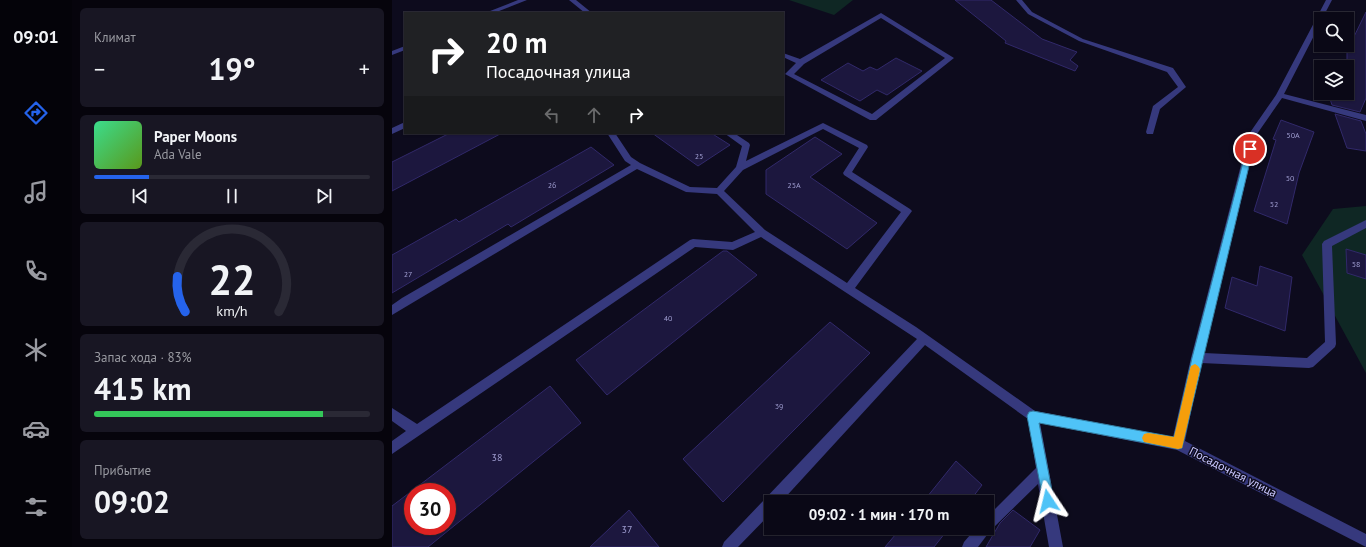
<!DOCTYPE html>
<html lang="ru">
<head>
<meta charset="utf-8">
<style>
	:root { --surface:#0a0816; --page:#181623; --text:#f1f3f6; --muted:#999aa1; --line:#2a2935; --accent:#2563eb }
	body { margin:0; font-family:"PT Sans",sans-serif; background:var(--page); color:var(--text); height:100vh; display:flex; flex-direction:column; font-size:15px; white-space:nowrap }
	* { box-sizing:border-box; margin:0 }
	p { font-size:13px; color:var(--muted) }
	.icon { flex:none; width:22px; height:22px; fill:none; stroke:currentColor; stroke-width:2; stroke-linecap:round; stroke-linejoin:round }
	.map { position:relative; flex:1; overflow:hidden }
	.drawer { display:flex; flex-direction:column; gap:8px; padding:8px; background:#06040c; width:320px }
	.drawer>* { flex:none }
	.hud { position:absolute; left:12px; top:12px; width:380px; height:122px; border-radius:0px; box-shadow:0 1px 3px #0004,0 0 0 1px var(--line); background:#202124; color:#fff; overflow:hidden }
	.fabs { position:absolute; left:922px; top:12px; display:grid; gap:8px }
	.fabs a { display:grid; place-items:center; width:40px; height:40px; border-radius:0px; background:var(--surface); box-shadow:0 1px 3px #0004,0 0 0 1px var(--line); font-size:20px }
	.speed { position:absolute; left:12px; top:483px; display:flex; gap:8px; font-size:20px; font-weight:700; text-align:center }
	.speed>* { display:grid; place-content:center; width:52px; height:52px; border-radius:50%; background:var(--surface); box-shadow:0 1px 3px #0004,0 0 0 1px var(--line); line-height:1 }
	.speed .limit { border:6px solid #d22; background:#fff; color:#111 }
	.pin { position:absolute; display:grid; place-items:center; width:34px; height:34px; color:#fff; margin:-17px; border:2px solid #fff; border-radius:50%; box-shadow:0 1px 4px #0007 }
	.me { position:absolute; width:44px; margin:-22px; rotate:350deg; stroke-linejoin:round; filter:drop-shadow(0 0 3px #0008) }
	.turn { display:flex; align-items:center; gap:14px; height:84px; padding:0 16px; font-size:18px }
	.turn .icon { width:52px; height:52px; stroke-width:2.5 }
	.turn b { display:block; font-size:28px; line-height:34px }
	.lanes { display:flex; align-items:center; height:38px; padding:0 16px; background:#0003; justify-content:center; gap:20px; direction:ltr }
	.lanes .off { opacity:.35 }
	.big { font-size:30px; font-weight:800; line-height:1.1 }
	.drawer .widget { flex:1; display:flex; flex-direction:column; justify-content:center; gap:6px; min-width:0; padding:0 14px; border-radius:6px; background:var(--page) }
	.drawer .dial { align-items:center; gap:0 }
	.dial svg { height:104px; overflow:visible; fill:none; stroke:var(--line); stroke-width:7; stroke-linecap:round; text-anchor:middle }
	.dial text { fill:var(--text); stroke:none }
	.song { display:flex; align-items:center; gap:12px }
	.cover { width:48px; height:48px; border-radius:6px; background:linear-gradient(135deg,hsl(150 70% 55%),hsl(90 70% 35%)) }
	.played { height:4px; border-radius:2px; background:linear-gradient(90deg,var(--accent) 20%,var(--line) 20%) }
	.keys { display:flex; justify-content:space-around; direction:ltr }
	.heat { display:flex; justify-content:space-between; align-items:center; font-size:22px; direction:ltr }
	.charge { height:6px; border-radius:3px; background:linear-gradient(90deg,#34c759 83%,var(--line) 0) }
	.trip { position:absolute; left:372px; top:495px; width:230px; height:40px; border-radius:0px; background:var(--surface); box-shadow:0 1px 3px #0004,0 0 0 1px var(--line); font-weight:800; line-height:40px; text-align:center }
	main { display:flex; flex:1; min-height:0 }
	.menu { display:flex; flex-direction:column; width:72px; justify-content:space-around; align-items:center; background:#040309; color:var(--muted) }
	.menu .icon { width:28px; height:28px }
	.menu .selected { color:var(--accent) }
	.menu b { font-size:18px; color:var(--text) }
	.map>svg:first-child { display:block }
	.green { fill:#0f2724 }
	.building { fill:#1c173e; stroke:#31296a; fill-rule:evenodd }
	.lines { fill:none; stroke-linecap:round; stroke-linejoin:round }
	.minor { fill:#36397d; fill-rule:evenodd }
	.route { fill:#4fc3f7; stroke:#337fa1 }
	.slow { fill:#f59e0b }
	.labels { text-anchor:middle; stroke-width:3; stroke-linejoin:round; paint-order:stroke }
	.number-label { font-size:8px; fill:#9e9ccf }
	.near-number-label { font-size:10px; fill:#9e9ccf }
	.near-street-label { font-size:12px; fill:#cac8ff; stroke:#0d0b1d }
</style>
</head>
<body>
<main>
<nav class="menu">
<b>09:01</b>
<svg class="icon selected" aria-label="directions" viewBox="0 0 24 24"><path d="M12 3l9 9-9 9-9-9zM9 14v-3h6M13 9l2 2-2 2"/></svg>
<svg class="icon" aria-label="music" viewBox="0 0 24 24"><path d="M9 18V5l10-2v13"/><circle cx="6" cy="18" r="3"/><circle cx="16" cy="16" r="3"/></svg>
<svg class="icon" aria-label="phone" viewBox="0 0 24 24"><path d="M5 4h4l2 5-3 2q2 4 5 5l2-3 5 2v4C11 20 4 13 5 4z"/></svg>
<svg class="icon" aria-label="climate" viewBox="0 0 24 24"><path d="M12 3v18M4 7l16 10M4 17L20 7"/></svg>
<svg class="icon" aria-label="car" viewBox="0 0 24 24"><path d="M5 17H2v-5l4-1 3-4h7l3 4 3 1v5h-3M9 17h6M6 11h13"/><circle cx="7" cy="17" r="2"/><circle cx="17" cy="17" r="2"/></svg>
<svg class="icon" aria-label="filters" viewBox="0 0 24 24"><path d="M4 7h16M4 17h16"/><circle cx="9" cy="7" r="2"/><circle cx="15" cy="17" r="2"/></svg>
</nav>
<section class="drawer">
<div class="widget"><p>Климат</p>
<div class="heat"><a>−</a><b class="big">19°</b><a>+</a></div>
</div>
<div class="widget">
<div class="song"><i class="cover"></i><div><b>Paper Moons</b><p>Ada Vale</p></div></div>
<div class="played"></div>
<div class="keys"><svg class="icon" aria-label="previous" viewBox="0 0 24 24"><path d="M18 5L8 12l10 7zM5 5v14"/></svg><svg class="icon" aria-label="pause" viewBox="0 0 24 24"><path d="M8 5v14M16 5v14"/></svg><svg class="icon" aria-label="next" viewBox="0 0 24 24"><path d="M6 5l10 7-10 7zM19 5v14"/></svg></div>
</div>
<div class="widget dial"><svg viewBox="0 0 100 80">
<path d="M14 69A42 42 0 1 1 86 69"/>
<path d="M14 69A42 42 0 0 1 8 42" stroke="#2563eb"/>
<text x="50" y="56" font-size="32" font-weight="700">22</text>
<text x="50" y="72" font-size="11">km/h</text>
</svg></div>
<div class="widget"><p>Запас хода · 83%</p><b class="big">415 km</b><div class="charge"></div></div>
<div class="widget"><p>Прибытие</p><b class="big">09:02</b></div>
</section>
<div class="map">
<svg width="974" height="547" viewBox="0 0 974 547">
	<rect width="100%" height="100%" fill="#0d0b1d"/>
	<path class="green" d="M397,0H461L442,15Z
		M974,206V373L910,255L941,209Z"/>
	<path class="building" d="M563,0H599L650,39L685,52L678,60L686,66L683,71L613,43L614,41Z
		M974,12V98L968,112L940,105L936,93H955V51Z
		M504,58L530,71L495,95L485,90L468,101L429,80L456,63L471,71L478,67L485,70Z
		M943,114L969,121L974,134V151L955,148Z
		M889,120L922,132L907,173L895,224L862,211L884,140L881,139Z
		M58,133H110L0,191V162Z
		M260,133H319L338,145L306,166Z
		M423,137L450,154L418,177L485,223L455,249L374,194V170Z
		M199,147L222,165L119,227L116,224L0,293V255L64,219L67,222Z
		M954,249L974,255V279L955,273Z
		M331,251H335L365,275L215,395L184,360Z
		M868,266L900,277L893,331L833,308L840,277L865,286Z
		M438,322L478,353L331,502L291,459Z
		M158,386L189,423L36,547H0V506ZM21,492H55V526H21Z
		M564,461L590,485L577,502H531Z
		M237,510L267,547H198Z
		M621,510L648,530L638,547H594L608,523Z
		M509,528H557L542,547H493Z"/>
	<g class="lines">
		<path class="minor" d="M126,0H135L102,13H93Z
			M177,0H184L200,13H193Z
			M624,0H630L640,12L691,39L781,68L794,87L768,109L761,134H755L754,132L761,106L786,87L775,72L687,41L636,14Z
			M934,0H940L930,19H929V22L892,94L974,115V121L890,98L865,134L812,353L915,358L933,342L930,244L932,241L974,220V228L940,246L944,344L943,347L921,367L917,368L809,363L793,441L974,534V547L785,450L648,423L671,547H657L646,484L598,531L586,547H570L572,542L584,528H595V517L644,468L636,419L533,345L389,502H379V513L346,547H330L332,542L525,339L369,237L341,250L303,247L0,454V441L14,431L0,421V408L25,424L298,240L301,239L340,242L363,232L325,194L294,192L245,169L0,315V305L10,298L239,165L233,161L215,133H223L239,157L248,163L298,187L325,188L344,167L350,146L332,133H342L357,143L358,145L354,161L431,123L475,145L476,147L460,172L518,209L520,211L463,288L524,327L643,411L781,437L799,358L857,134L884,95ZM431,129L467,148L451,173L452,175L509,212L455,283L373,230L332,191L351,170Z
			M489,13L562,58L484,120H478L393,74L404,63L391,57V53L408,59ZM489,18L553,58L480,114L402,74L412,64Z
			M13,46V50L0,55V51Z
			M13,122V128L0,134V128Z"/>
	</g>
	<path class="route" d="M855,147H860L861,149L790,448L786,449L647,423L662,501L660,505L656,507L652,505L635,416L637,412L641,411L782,437L800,358Z"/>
	<path class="slow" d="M803,364L806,366L808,369L790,448L786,449L752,442L750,438L752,434L756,433L782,437L798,369L799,366Z"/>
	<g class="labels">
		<g class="number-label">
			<text x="901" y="138">50А</text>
			<text x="307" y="159">25</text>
			<text x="898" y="181">50</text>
			<text x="160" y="188">26</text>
			<text x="402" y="188">25А</text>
			<text x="882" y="207">52</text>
			<text x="964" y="267">58</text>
			<text x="16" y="277">27</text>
			<text x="276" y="321">40</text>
			<text x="387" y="409">39</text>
		</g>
		<g class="near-number-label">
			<text x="105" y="461">38</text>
			<text x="235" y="533">37</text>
		</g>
		<g class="near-street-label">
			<text transform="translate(841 472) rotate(27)" y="4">Посадочная улица</text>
		</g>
	</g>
</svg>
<div class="fabs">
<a><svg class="icon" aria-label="search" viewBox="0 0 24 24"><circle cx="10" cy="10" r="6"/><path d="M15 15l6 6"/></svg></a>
<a><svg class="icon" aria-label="layers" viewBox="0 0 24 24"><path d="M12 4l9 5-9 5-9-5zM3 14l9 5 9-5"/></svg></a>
</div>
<div class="speed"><div class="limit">30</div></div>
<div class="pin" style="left:858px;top:149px;background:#d93025"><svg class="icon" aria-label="arrive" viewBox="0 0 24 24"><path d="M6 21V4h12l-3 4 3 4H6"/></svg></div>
<svg class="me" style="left:656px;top:501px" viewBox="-20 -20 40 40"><path d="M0-17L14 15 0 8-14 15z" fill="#4fc3f7" stroke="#fff" stroke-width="4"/></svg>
<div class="trip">09:02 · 1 мин · 170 m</div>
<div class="hud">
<div class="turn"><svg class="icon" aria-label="right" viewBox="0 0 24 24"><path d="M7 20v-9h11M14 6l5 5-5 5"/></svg><div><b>20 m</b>Посадочная улица</div></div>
<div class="lanes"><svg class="icon off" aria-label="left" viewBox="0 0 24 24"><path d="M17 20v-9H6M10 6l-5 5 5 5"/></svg><svg class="icon off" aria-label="ahead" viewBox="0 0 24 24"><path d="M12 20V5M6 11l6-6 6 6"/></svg><svg class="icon" aria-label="right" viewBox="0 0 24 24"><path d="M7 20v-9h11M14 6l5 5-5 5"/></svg></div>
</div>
</div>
</main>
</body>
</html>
